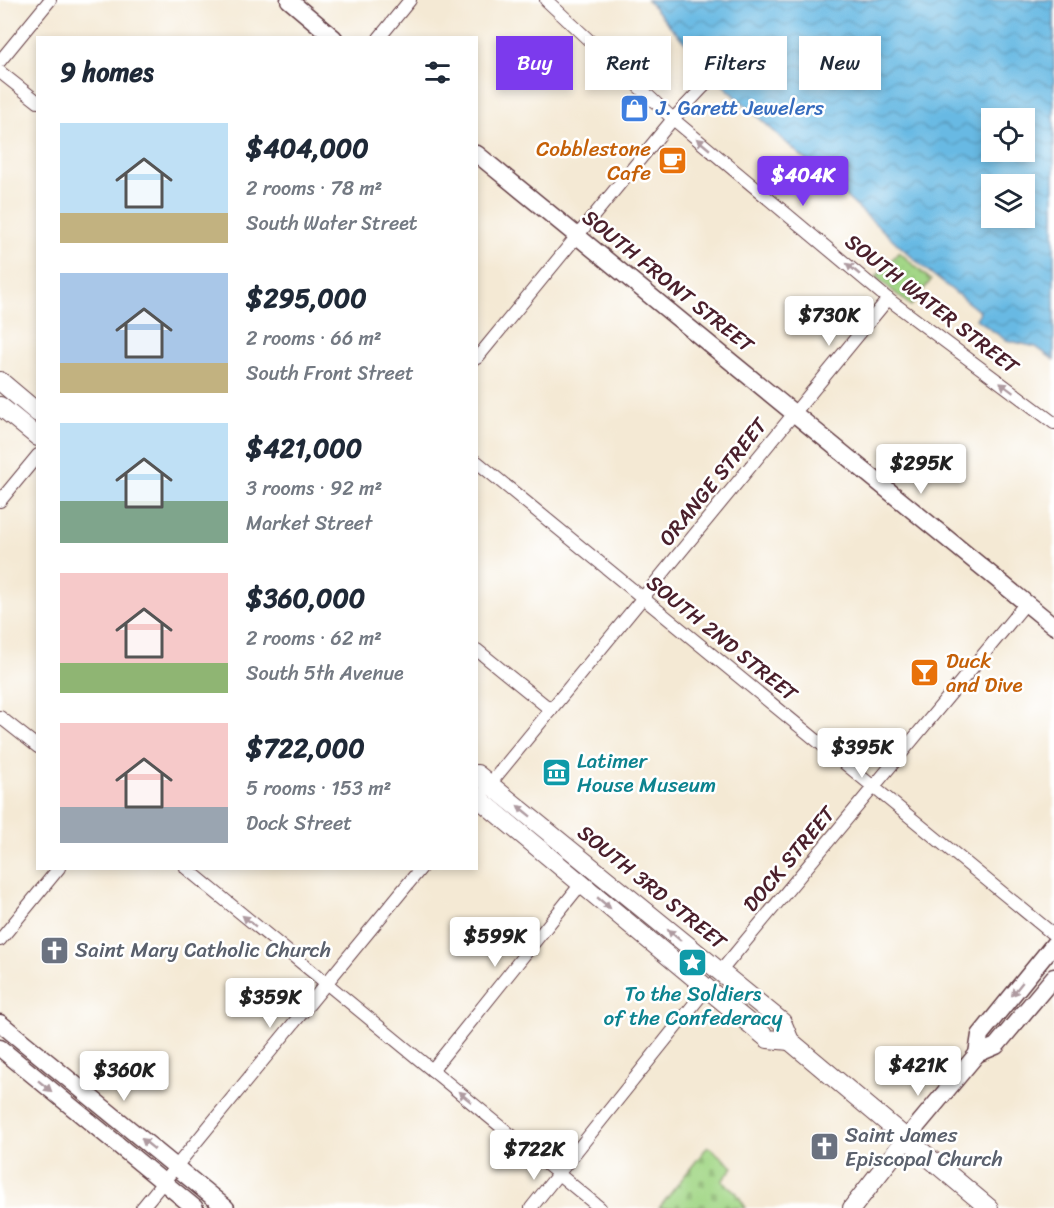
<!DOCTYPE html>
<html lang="en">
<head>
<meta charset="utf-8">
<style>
	body { margin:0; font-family:Sriracha,sans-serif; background:#f6f6f7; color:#1f2937; height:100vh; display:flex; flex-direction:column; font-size:22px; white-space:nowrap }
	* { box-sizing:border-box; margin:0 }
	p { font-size:20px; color:#747a83 }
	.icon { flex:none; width:33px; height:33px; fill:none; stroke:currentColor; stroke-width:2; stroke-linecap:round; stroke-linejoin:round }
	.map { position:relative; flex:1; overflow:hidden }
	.sheet { position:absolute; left:36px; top:36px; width:442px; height:834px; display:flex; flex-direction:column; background:#fff; border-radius:0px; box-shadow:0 3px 9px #0003 }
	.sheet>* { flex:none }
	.banner { position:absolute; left:496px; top:36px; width:466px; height:54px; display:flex; gap:12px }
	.fabs { position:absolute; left:981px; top:108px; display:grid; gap:12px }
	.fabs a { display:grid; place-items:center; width:54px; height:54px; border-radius:0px; background:#fff; box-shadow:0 3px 9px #0003; font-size:30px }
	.price { position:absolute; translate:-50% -51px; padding:0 14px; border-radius:6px; background:#fff; color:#222; font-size:20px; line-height:39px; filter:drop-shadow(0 2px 3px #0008) }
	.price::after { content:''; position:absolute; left:50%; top:36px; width:18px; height:14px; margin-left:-9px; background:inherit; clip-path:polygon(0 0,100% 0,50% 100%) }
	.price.active { background:#7c3aed; color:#fff }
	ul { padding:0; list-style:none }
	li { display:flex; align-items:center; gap:18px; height:150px; padding:0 24px }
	li span { display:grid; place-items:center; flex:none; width:168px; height:120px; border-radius:0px; color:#555 }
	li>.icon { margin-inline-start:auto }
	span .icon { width:72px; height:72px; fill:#fffc; stroke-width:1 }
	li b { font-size:26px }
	h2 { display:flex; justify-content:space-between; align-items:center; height:72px; padding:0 24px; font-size:26px }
	.chip { padding:0 21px; border-radius:0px; background:#fff; box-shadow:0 3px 9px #0003; font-size:21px; line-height:54px }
	.chip.active { background:#7c3aed; color:#fff }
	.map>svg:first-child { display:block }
	.green { fill:url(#green-dots); stroke:#767b59; stroke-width:1.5 }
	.cemetery { fill:url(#cemetery-stones); stroke:#767b59; stroke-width:1.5 }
	.water { fill:url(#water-waves); stroke:#596c87; stroke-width:1.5; fill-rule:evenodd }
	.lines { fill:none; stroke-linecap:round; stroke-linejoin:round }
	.street-casing { stroke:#643d44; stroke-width:14 }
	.secondary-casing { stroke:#643d44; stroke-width:19 }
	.primary-casing { stroke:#643d44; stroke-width:20 }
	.street { stroke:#fff; stroke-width:12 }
	.secondary { stroke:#fff; stroke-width:16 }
	.primary { stroke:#fff; stroke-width:18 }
	.oneway { fill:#ae9aa0 }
	.labels { text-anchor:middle; stroke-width:5; stroke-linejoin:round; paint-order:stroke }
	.shop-label { font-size:21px; fill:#366cbe; stroke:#fff; text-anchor:start }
	.food-label { font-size:21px; fill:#c56008; stroke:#fff; text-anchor:end }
	.street-label { font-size:21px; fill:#4a1f2b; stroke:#fff }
	.culture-label { font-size:21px; fill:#0d838f; stroke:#fff; text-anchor:start }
	.worship-label { font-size:21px; fill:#5b616d; stroke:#fff; text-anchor:start }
</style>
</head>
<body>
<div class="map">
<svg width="1054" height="1208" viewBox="0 0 1054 1208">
	<defs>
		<pattern id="green-dots" width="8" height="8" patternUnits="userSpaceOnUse" patternTransform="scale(1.5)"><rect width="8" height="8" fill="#a3d787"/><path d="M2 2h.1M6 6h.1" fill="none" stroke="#8eb875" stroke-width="1.8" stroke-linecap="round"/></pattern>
		<pattern id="cemetery-stones" width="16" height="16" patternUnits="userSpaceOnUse" patternTransform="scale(1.5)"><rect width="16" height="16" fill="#a3d787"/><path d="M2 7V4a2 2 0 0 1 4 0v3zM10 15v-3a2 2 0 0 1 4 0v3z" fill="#8eb875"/></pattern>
		<pattern id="water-waves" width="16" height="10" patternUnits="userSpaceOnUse" patternTransform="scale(1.5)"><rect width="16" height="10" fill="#68b9e3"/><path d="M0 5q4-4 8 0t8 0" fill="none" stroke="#5896b8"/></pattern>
	</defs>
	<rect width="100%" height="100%" fill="#fff"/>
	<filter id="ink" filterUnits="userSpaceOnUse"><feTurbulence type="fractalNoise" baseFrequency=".0167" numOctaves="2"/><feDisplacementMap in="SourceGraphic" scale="12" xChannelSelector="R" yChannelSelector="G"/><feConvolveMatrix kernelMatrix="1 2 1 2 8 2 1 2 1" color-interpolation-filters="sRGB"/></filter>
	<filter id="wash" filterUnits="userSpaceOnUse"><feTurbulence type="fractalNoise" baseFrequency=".008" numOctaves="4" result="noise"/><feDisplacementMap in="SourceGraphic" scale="24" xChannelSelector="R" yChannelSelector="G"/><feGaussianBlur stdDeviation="1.35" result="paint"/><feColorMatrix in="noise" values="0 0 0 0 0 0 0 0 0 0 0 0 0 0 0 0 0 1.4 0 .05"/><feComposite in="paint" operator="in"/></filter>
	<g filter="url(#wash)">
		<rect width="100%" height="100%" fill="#f4e9d4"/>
		<polygon class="green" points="899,252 931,280 911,306 876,277"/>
		<polygon class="cemetery" points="708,1146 733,1167 722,1181 736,1192 746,1208 659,1208"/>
		<path class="water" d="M647,0H1054V360L1036,347L1006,340L976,319L980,312L923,267L722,84L701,75L693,65L696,55ZM992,118H1024V152H992ZM992,184H1024V218H992Z"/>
	</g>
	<g filter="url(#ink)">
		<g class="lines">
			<defs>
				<g id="street">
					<polyline points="546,0 673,119 888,299 1054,423"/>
					<polyline points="379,38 410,0"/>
					<polyline points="0,61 50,0"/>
					<polyline points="0,72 38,102"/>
					<polyline points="477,358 673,119 707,83"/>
					<polyline points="477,462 1054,935"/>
					<polyline points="0,501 38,455"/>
					<polyline points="477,650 551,710"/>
					<polyline points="0,717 38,747"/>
					<polyline points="485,790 888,299"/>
					<polyline points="186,868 600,1208"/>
					<polyline points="0,940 59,868"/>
					<polyline points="720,972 1026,603"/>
					<polyline points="432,1070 581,884"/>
					<polyline points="142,1208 421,868"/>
					<polyline points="531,1208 707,988"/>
				</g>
				<g id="secondary">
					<polyline points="289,0 334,38"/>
					<polyline points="477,154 1054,626"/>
					<polyline points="0,1023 226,1208"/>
					<polyline points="0,1048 195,1208"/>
					<polyline points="977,1054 980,1035 1054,944"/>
					<polyline points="906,1139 977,1054 996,1046 1054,977"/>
				</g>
				<g id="primary">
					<polyline points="0,381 38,413"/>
					<polyline points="0,406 38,437"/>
					<polyline points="477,774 782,1022 790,1041 989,1208"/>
					<polyline points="477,797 768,1039 790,1041"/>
					<polyline points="852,1208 906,1139"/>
				</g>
			</defs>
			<use href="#street" class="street-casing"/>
			<use href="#secondary" class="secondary-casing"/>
			<use href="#primary" class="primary-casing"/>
			<use href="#street" class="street"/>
			<use href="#secondary" class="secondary"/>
			<use href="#primary" class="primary"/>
		</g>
		<defs><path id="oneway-solid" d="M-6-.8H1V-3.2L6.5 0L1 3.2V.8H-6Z" transform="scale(1.5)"/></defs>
		<g class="oneway">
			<use href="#oneway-solid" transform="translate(703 144) rotate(-140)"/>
			<use href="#oneway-solid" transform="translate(853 269) rotate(-140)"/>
			<use href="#oneway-solid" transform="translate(1007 388) rotate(-143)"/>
			<use href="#oneway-solid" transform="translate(524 811) rotate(-141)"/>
			<use href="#oneway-solid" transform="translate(604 903) rotate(40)"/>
			<use href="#oneway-solid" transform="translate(249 921) rotate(-141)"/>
			<use href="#oneway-solid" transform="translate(674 935) rotate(-140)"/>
			<use href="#oneway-solid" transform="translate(1017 989) rotate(129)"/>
			<use href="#oneway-solid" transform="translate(45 1086) rotate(39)"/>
			<use href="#oneway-solid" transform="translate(465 1097) rotate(-141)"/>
			<use href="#oneway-solid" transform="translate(148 1144) rotate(-141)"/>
		</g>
	</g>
	<defs>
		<symbol id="shop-square" viewBox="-11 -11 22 22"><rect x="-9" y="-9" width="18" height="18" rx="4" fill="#3f7fe0" stroke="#fff"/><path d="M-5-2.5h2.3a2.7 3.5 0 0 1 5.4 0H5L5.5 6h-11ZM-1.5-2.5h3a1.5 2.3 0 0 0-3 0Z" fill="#fff"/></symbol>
		<symbol id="cafe-square" viewBox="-11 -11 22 22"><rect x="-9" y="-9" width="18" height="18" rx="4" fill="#e8710a" stroke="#fff"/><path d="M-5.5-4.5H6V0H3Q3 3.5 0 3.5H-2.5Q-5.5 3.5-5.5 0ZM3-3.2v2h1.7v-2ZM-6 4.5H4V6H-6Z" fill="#fff"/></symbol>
		<symbol id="bar-square" viewBox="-11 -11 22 22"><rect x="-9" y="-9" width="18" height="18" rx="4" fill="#e8710a" stroke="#fff"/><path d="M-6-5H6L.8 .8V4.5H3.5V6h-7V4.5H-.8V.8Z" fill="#fff"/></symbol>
		<symbol id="museum-square" viewBox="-11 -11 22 22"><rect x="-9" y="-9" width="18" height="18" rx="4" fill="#0f9aa8" stroke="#fff"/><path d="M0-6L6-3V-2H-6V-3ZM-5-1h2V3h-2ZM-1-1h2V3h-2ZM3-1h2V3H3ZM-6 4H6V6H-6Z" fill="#fff"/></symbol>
		<symbol id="church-square" viewBox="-11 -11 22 22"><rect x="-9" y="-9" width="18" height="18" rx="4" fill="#6b7280" stroke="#fff"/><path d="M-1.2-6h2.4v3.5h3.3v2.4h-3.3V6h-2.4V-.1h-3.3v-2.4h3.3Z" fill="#fff"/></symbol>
		<symbol id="sight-square" viewBox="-11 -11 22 22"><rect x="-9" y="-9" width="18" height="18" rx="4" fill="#0f9aa8" stroke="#fff"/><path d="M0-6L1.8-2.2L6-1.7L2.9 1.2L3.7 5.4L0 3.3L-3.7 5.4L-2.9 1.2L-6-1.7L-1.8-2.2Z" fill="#fff"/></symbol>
	</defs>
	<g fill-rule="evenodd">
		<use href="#shop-square" x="618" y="92" width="33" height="33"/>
		<use href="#cafe-square" x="656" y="144" width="33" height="33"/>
		<use href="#bar-square" x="908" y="656" width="33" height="33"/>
		<use href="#museum-square" x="540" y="756" width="33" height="33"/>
		<use href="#church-square" x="38" y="934" width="33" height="33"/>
		<use href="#sight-square" x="676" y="946" width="33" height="33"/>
		<use href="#church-square" x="808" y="1130" width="33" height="33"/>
	</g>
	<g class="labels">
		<g class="shop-label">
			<text x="656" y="115">J. Garett Jewelers</text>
		</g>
		<g class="food-label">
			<text x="651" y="156">Cobblestone<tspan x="651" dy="24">Cafe</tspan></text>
			<text x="946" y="668" text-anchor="start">Duck<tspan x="946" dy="24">and Dive</tspan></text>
		</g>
		<g class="street-label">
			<text transform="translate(668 281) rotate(39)" y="7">SOUTH FRONT STREET</text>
			<text transform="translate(932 304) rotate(38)" y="7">SOUTH WATER STREET</text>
			<text transform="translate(713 482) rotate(-51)" y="7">ORANGE STREET</text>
			<text transform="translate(722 638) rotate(39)" y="7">SOUTH 2ND STREET</text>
			<text transform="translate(789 859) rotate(-50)" y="7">DOCK STREET</text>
			<text transform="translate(652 887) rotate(39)" y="7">SOUTH 3RD STREET</text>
		</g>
		<g class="culture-label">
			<text x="577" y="768">Latimer<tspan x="577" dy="24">House Museum</tspan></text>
			<text x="693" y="1001" text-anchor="middle">To the Soldiers<tspan x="693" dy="24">of the Confederacy</tspan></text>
		</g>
		<g class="worship-label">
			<text x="75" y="957">Saint Mary Catholic Church</text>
			<text x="845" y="1142">Saint James<tspan x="845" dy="24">Episcopal Church</tspan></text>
		</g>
	</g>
</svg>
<div class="fabs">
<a><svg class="icon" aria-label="locate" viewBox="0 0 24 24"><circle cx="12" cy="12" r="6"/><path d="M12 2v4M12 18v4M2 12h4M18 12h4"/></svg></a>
<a><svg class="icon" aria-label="layers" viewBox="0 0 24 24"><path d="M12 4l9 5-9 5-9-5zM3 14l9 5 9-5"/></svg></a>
</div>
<b class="price active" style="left:803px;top:207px">$404K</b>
<b class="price" style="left:829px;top:347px">$730K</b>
<b class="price" style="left:921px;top:495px">$295K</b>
<b class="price" style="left:862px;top:779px">$395K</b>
<b class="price" style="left:495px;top:968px">$599K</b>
<b class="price" style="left:270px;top:1029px">$359K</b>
<b class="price" style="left:918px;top:1097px">$421K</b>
<b class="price" style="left:124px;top:1102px">$360K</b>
<b class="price" style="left:534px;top:1181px">$722K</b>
<div class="banner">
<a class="chip active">Buy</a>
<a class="chip">Rent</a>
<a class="chip">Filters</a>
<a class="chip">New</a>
</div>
<section class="sheet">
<h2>9 homes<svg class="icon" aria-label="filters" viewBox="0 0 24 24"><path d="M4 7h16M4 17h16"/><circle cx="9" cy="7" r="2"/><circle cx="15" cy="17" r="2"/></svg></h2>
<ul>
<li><span style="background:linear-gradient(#bfe0f5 75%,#c2b280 0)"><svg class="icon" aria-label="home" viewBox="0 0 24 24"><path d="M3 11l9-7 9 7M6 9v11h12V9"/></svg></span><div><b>$404,000</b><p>2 rooms · 78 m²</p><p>South Water Street</p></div></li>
<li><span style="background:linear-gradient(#a9c7e8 75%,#c2b280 0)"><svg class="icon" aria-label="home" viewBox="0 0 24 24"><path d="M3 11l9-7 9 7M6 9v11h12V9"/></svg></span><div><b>$295,000</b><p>2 rooms · 66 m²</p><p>South Front Street</p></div></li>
<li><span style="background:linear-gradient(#bfe0f5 65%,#7fa58c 0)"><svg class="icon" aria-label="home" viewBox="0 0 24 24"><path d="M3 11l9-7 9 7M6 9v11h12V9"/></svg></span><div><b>$421,000</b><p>3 rooms · 92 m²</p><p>Market Street</p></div></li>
<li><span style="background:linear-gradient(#f6c9c9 75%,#8fb573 0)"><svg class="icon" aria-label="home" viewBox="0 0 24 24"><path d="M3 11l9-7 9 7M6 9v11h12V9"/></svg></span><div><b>$360,000</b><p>2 rooms · 62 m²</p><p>South 5th Avenue</p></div></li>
<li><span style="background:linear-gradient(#f6c9c9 70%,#9aa5b1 0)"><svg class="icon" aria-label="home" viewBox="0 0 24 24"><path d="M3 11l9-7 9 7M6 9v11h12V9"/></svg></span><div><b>$722,000</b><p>5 rooms · 153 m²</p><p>Dock Street</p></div></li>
</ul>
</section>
</div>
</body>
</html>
